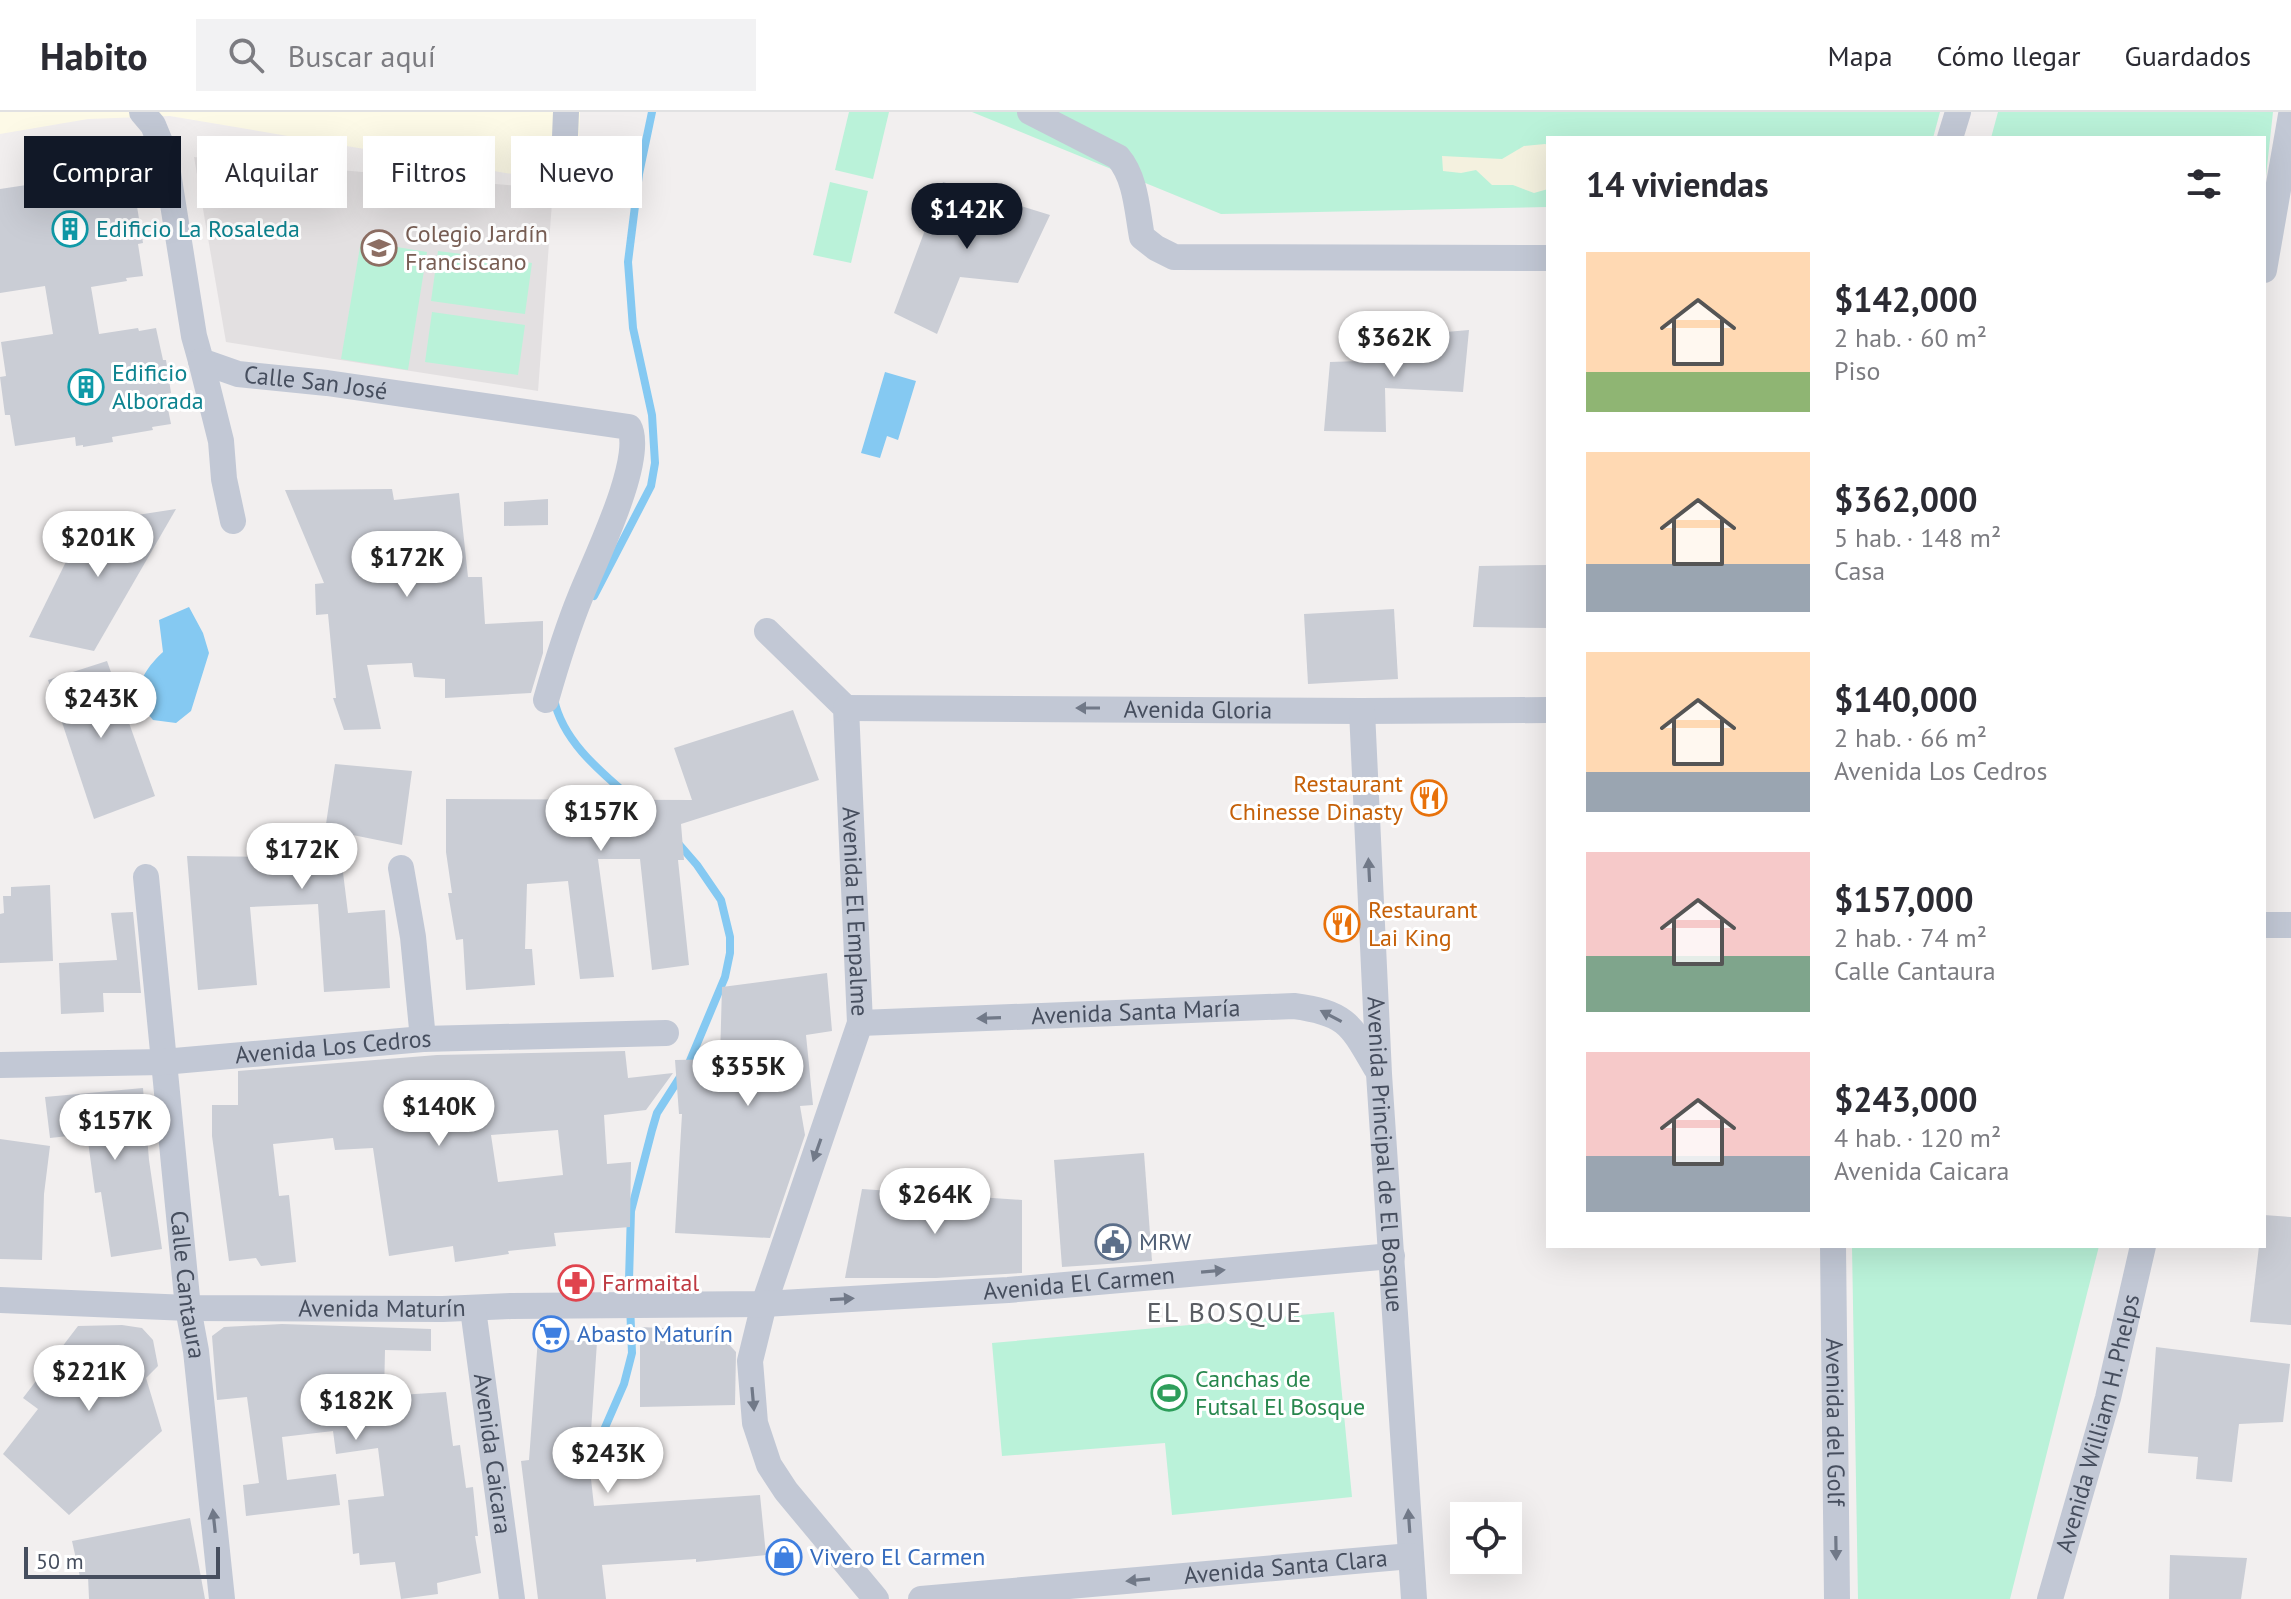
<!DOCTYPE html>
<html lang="es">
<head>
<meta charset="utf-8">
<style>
	body { margin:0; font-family:"PT Sans",sans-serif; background:#f2f2f3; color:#2b2b33; height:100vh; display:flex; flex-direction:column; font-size:30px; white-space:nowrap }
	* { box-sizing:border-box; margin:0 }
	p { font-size:26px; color:#7c7c81 }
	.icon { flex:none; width:44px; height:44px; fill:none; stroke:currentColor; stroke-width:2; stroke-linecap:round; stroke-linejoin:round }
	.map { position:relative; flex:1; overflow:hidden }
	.sheet { position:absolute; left:1546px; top:24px; width:720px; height:1112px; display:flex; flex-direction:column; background:#fff; border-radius:0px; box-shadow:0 8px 32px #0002 }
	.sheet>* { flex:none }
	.top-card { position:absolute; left:24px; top:24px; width:760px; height:72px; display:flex; gap:16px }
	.fabs { position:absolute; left:1450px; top:1390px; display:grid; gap:16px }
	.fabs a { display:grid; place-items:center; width:72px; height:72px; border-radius:0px; background:#fff; box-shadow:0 8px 32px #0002; font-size:40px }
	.scale { position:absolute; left:24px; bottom:20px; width:196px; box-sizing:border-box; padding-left:8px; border:4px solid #464e5e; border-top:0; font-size:22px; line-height:28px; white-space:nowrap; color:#464e5e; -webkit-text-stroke:6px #fff; paint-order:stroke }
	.price { position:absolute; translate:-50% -68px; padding:0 18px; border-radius:28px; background:#fff; color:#222; font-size:26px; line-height:52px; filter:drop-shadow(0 2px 4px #0008) }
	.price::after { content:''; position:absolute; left:50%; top:48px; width:24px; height:18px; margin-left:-12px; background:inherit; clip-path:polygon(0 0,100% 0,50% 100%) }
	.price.on { background:#111827; color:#fff }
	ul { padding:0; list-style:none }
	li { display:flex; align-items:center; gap:24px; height:200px; padding:0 40px }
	li span { display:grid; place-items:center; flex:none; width:224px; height:160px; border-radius:0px; color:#555 }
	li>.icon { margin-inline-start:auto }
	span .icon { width:96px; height:96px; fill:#fffc; stroke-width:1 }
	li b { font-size:34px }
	h2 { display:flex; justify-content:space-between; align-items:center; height:96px; padding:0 40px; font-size:34px }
	.tag { padding:0 28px; border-radius:0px; background:#fff; box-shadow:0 8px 32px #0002; font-size:28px; line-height:72px }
	.tag.on { background:#111827; color:#fff }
	header { display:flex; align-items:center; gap:48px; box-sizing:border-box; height:112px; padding:0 40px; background:#fff; border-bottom:2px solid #e1e1e2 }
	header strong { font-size:38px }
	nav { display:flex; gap:44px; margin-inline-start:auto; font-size:28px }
	.search { width:560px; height:72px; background:#f2f2f3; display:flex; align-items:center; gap:20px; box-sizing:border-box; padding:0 28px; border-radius:0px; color:#7c7c81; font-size:30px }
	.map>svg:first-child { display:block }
	.commercial { fill:#fdfae7 }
	.education { fill:#e3e0e1 }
	.green { fill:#baf2d9 }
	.sand { fill:#f4f1df }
	.water { fill:#85c9f2 }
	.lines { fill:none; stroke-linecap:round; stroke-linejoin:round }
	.stream { stroke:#85c9f2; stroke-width:8 }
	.building { fill:#cacdd5; fill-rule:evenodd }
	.street { stroke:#c2c8d5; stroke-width:26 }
	.oneway { fill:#717988 }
	.labels { text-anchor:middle; stroke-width:6; stroke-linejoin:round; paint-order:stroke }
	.culture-label { font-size:24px; fill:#0d838f; stroke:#fff; text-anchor:start }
	.education-label { font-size:24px; fill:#785e54; stroke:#fff; text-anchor:start }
	.street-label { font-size:24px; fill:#464e5e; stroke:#fff }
	.food-label { font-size:24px; fill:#c56008; stroke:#fff; text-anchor:end }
	.service-label { font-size:24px; fill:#4e5e75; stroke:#fff; text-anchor:start }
	.health-label { font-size:24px; fill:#be3a42; stroke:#fff; text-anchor:start }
	.shop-label { font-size:24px; fill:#366cbe; stroke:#fff; text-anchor:start }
	.leisure-label { font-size:24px; fill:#27864d; stroke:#fff; text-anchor:start }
	.quarter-label { font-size:28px; letter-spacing:2px; fill:#5b5e64; stroke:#fff }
</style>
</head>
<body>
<header>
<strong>Habito</strong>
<div class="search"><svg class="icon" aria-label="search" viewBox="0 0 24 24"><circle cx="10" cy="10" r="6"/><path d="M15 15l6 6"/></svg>Buscar aquí</div>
<nav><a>Mapa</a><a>Cómo llegar</a><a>Guardados</a></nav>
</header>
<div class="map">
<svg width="2291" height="1487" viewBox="0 0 2291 1487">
	<rect width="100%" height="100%" fill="#f2efef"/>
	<polygon class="commercial" points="0,0 580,0 577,73 170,4 88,7 0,22"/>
	<polygon class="education" points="194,45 553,77 538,279 226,230"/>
	<g class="green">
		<polygon points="849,0 889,0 873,67 835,58"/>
		<polygon points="972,0 1940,0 1933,26 1548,26 1548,95 1221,102"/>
		<polygon points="1998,0 2273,0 2264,82 2264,26 1991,26"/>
		<polygon points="830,70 868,79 851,151 813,143"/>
		<polygon points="361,129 427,140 408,258 341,247"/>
		<polygon points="438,139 532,151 525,202 431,189"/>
		<polygon points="432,200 525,213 518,263 425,250"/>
		<polygon points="1852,1134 2099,1134 2010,1487 1858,1487"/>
		<polygon points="1334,1200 1352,1385 1172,1403 1165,1331 1002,1344 992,1231"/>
	</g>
	<polygon class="sand" points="1545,32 1548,33 1548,77 1534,81 1513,73 1492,73 1476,58 1461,61 1443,59 1442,44 1502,47 1524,34"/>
	<g class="water">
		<polygon points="885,260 916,269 898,328 887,324 880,346 861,341"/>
		<path d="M189,495L203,521L209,541L191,599L176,611L153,608C149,603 143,597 141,592C133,572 150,552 163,540L159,508Z"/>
	</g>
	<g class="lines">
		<g class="stream">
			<polyline points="594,484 651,374 655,351 652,303 633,216 628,150 639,62 652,0"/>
			<path d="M554,587C563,632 606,664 639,693"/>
			<polyline points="586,1359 624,1272 632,1241 629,1168 631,1099 652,1018 657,1001 689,951 725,865 730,841 730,825 721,788 697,753 677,730"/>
		</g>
	</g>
	<g class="building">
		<polygon points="68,58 70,68 131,58 143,131 138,132 143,164 126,166 127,169 91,175 99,222 138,216 139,219 156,216 163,248 166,248 171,281 165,282 171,312 152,315 153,318 112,325 113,330 83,335 83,333 76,334 75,325 15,334 10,303 5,303 0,265 6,264 1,230 53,222 45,174 0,181 0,77 33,72 32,62"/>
		<polygon points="943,70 1050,103 1018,171 960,165 937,222 894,201"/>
		<polygon points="1469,218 1463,280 1385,276 1386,320 1324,319 1330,250 1389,248 1388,225"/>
		<polygon points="392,377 394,388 459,381 468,465 482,465 485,512 543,509 543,541 531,581 445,586 445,567 414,565 412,551 367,553 381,617 344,618 333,586 336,586 328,502 316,503 315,472 324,471 285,378"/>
		<polygon points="548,387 548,413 504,414 504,390"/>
		<polygon points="176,397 94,539 29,525 85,411"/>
		<polygon points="1548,453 1548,516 1473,515 1479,454"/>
		<polygon points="1394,497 1398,567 1308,572 1304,502"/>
		<polygon points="107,549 155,684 94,707 48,568"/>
		<polygon points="793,598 819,668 681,712 684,748 678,748 689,853 652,858 640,747 598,747 614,865 580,867 568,769 527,772 525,837 532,837 535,873 466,878 463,827 456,828 448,781 452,781 446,740 446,687 692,688 674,636"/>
		<polygon points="335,652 412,659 402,733 338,720 348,801 385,798 390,876 324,880 318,792 250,795 257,873 198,878 187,744 268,745 320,752"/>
		<polygon points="50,773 53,849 0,851 0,802 4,801 3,784 11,784 11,775"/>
		<polygon points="133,800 141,881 103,881 104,900 61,902 59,851 117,848 111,801"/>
		<polygon points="827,861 832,919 806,923 813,993 800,994 805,1023 770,1126 675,1121 682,1002 679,1002 675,948 720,947 722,875"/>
		<path d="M625,939L628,966L673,961L646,998L604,1003L607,1052L631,1050L630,1115L554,1121L556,1134L508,1139L509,1142L455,1150L453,1134L389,1144L373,1036L335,1038L333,1026L273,1032L279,1084L289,1083L296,1150L261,1154L256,1146L229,1149L212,1024V993H238V959L437,943ZM558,1018L563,1063L498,1070L491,1023Z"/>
		<polygon points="143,976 149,1048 162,1137 111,1145 101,1080 95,1081 87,1022 50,1026 45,985"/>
		<polygon points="0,1027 50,1034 44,1082 42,1148 0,1147"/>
		<polygon points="1144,1041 1152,1149 1062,1155 1054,1048"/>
		<polygon points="862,1077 1022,1088 1022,1161 936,1166 845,1166"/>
		<polygon points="2264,1103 2291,1105 2291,1213 2250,1210 2259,1134 2264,1134"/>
		<polygon points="282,1212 431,1217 431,1239 385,1238 384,1284 446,1280 453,1334 460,1333 466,1376 473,1375 478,1424 475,1424 481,1461 437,1471 438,1482 401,1487 395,1450 360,1453 359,1441 353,1442 348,1388 384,1384 378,1336 336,1342 333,1319 282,1325 287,1368 336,1362 340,1393 246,1404 243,1373 259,1371 247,1285 217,1288 212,1224 224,1215"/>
		<polygon points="122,1213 142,1216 153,1228 158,1254 146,1266 162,1319 69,1403 3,1342 38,1297 23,1286 78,1214"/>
		<polygon points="640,1215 704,1218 724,1227 736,1240 735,1293 640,1295"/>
		<polygon points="538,1226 597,1230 589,1349 594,1394 760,1383 766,1443 696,1450 696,1447 602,1453 606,1487 538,1487 521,1349 529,1348"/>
		<polygon points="2156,1235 2290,1252 2283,1310 2239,1312 2232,1370 2196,1367 2198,1345 2148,1341"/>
		<polygon points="190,1406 205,1487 89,1487 88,1464 80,1465 72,1429"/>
		<polygon points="2170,1443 2247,1446 2241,1487 2169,1487"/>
	</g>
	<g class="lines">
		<g class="street">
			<path id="s1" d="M142,0L153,13L165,42L194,224L201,249L238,262L327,271L629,315C646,345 594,450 581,483C567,517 556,553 546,588"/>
			<path d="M1030,0L1118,45C1136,66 1137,98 1142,125L1156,136L1174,145L1548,146"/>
			<polyline points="565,25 566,0"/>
			<polyline points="1950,26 1958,0"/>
			<polyline points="2264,158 2291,3"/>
			<polyline points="201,249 221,329 224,367 233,409"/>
			<path id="s2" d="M767,519L846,596L860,911L764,1192L750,1249L755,1311L769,1353L786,1379L876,1487"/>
			<path id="s3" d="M846,596L1362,599L1548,598"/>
			<path id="s4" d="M1362,599L1379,962L1414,1487"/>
			<polyline points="401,756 413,825 423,927"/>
			<path id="s5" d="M146,765L188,1196L196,1239L222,1487"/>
			<polyline points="2264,813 2291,813"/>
			<path id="s6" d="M860,911L1294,894C1347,901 1351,913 1376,956"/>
			<path id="s7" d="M0,953L163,950L423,927L666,921"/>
			<path id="s8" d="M1833,1134L1837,1487"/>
			<path id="s9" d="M0,1188L188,1196L443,1197L511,1194L764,1192L1008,1178L1392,1144"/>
			<path id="s10" d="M473,1197L512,1487"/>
			<path id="s11" d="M921,1487L1411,1444"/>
			<path id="s12" d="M2050,1487L2108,1286L2143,1134"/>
		</g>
	</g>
	<defs><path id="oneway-solid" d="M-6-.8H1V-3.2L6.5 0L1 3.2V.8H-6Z" transform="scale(2)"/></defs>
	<g class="oneway">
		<use href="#oneway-solid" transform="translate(1088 596) rotate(-180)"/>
		<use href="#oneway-solid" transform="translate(1369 758) rotate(-93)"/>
		<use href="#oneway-solid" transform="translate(1331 904) rotate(-152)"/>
		<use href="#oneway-solid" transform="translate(989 906) rotate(178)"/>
		<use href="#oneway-solid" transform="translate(817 1038) rotate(109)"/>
		<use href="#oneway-solid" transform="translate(1213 1159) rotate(-5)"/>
		<use href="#oneway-solid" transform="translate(842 1187) rotate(-3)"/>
		<use href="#oneway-solid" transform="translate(753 1287) rotate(85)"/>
		<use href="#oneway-solid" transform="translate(214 1409) rotate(-96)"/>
		<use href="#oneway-solid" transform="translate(1409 1409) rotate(-94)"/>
		<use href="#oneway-solid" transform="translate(1836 1436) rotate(89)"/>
		<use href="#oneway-solid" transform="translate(1138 1468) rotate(175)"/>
	</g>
	<defs>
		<symbol id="building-ring" viewBox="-11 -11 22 22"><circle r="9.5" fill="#fff" stroke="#0f9aa8" stroke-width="1.5"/><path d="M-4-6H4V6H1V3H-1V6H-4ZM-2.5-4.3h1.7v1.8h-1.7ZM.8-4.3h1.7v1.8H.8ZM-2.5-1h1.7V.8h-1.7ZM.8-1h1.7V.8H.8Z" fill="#0f9aa8"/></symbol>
		<symbol id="school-ring" viewBox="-11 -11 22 22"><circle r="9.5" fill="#fff" stroke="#8d6e63" stroke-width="1.5"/><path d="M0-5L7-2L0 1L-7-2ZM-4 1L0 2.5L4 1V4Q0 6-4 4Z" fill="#8d6e63"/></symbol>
		<symbol id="restaurant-ring" viewBox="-11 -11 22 22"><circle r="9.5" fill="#fff" stroke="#e8710a" stroke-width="1.5"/><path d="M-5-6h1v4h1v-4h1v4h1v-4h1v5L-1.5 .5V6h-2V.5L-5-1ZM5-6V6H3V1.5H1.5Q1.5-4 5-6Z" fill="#e8710a"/></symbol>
		<symbol id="civic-ring" viewBox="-11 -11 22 22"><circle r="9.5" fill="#fff" stroke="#5c6f8a" stroke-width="1.5"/><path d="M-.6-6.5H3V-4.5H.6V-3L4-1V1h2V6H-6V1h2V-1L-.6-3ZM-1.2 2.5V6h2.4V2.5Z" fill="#5c6f8a"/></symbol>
		<symbol id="pharmacy-ring" viewBox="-11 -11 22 22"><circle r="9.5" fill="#fff" stroke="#e0444e" stroke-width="1.5"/><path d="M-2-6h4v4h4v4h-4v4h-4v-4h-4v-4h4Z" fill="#e0444e"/></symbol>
		<symbol id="supermarket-ring" viewBox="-11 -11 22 22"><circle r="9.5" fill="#fff" stroke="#3f7fe0" stroke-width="1.5"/><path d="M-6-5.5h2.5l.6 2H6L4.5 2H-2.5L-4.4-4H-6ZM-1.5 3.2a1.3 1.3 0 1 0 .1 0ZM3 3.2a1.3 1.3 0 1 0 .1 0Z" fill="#3f7fe0"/></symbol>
		<symbol id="stadium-ring" viewBox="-11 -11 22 22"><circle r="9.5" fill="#fff" stroke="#2e9e5b" stroke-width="1.5"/><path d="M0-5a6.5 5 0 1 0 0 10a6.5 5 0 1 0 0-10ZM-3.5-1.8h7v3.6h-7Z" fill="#2e9e5b"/></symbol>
		<symbol id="shop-ring" viewBox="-11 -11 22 22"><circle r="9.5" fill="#fff" stroke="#3f7fe0" stroke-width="1.5"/><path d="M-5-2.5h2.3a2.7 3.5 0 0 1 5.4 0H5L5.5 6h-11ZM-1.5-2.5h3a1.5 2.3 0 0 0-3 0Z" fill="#3f7fe0"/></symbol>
	</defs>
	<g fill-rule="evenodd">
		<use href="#building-ring" x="50" y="97" width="40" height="40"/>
		<use href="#school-ring" x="359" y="116" width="40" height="40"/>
		<use href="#building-ring" x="66" y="255" width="40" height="40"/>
		<use href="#restaurant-ring" x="1409" y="666" width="40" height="40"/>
		<use href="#restaurant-ring" x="1322" y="792" width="40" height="40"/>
		<use href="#civic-ring" x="1093" y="1110" width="40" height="40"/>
		<use href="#pharmacy-ring" x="556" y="1151" width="40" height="40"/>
		<use href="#supermarket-ring" x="531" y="1202" width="40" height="40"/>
		<use href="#stadium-ring" x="1149" y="1261" width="40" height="40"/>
		<use href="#shop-ring" x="764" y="1425" width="40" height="40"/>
	</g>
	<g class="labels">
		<g class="culture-label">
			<text x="96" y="125">Edificio La Rosaleda</text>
			<text x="112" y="269">Edificio<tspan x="112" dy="28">Alborada</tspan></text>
		</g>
		<g class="education-label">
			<text x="405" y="130">Colegio Jardín<tspan x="405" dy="28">Franciscano</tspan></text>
		</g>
		<g class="street-label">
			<text dy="8" stroke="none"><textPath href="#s1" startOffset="376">Calle San José</textPath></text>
			<text dy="8" stroke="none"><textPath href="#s3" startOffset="352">Avenida Gloria</textPath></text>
			<text dy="8" stroke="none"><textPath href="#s2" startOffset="314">Avenida El Empalme</textPath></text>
			<text dy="8" stroke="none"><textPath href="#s6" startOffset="276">Avenida Santa María</textPath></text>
			<text dy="8" stroke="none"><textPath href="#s7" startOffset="334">Avenida Los Cedros</textPath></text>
			<text dy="8" stroke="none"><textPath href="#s4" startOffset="444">Avenida Principal de El Bosque</textPath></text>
			<text dy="8" stroke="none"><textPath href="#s9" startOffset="1080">Avenida El Carmen</textPath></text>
			<text dy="8" stroke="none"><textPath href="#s5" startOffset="410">Calle Cantaura</textPath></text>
			<text dy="8" stroke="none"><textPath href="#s9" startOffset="382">Avenida Maturín</textPath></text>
			<text dy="8" stroke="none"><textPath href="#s8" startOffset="176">Avenida del Golf</textPath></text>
			<text dy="8" stroke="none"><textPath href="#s12" startOffset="182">Avenida William H. Phelps</textPath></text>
			<text dy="8" stroke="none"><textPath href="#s10" startOffset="146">Avenida Caicara</textPath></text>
			<text dy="8" stroke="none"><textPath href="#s11" startOffset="366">Avenida Santa Clara</textPath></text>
		</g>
		<g class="food-label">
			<text x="1403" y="680">Restaurant<tspan x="1403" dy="28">Chinesse Dinasty</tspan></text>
			<text x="1368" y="806" text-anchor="start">Restaurant<tspan x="1368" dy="28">Lai King</tspan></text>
		</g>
		<g class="service-label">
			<text x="1139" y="1138">MRW</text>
		</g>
		<g class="health-label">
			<text x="602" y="1179">Farmaital</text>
		</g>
		<g class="shop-label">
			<text x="577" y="1230">Abasto Maturín</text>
			<text x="810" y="1453">Vivero El Carmen</text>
		</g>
		<g class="leisure-label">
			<text x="1195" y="1275">Canchas de<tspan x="1195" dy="28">Futsal El Bosque</tspan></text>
		</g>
		<g class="quarter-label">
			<text x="1225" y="1210">EL BOSQUE</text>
		</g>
	</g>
</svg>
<div class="fabs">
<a><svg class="icon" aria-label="locate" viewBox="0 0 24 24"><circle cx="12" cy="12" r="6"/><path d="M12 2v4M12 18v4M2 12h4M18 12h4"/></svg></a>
</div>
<div class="scale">50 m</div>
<b class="price on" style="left:967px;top:139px">$142K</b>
<b class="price" style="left:1394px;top:267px">$362K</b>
<b class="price" style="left:98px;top:467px">$201K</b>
<b class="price" style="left:407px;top:487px">$172K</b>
<b class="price" style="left:101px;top:628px">$243K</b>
<b class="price" style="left:601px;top:741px">$157K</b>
<b class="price" style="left:302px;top:779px">$172K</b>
<b class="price" style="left:748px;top:996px">$355K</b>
<b class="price" style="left:439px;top:1036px">$140K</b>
<b class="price" style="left:115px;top:1050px">$157K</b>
<b class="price" style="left:935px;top:1124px">$264K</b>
<b class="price" style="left:89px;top:1301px">$221K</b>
<b class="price" style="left:356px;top:1330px">$182K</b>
<b class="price" style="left:608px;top:1383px">$243K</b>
<div class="top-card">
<a class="tag on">Comprar</a>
<a class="tag">Alquilar</a>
<a class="tag">Filtros</a>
<a class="tag">Nuevo</a>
</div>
<section class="sheet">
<h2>14 viviendas<svg class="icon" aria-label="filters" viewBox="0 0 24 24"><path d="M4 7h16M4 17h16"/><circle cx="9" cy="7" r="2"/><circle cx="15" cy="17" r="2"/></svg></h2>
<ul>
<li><span style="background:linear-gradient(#ffd9b3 75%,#8fb573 0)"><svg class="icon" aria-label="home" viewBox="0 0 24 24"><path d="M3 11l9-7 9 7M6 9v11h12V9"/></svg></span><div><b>$142,000</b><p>2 hab. · 60 m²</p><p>Piso</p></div></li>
<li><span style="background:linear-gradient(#ffd9b3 70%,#9aa5b1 0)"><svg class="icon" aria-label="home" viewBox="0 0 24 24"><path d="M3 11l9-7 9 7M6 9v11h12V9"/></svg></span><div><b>$362,000</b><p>5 hab. · 148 m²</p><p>Casa</p></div></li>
<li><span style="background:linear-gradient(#ffd9b3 75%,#9aa5b1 0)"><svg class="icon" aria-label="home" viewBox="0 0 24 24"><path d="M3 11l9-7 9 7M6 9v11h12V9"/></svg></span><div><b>$140,000</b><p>2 hab. · 66 m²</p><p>Avenida Los Cedros</p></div></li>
<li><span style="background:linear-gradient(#f6c9c9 65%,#7fa58c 0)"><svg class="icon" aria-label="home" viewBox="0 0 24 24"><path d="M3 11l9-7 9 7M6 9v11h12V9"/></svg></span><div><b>$157,000</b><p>2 hab. · 74 m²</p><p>Calle Cantaura</p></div></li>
<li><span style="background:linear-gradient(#f6c9c9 65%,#9aa5b1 0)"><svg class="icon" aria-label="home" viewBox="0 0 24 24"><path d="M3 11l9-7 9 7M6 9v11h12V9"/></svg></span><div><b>$243,000</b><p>4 hab. · 120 m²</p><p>Avenida Caicara</p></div></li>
</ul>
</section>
</div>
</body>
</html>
